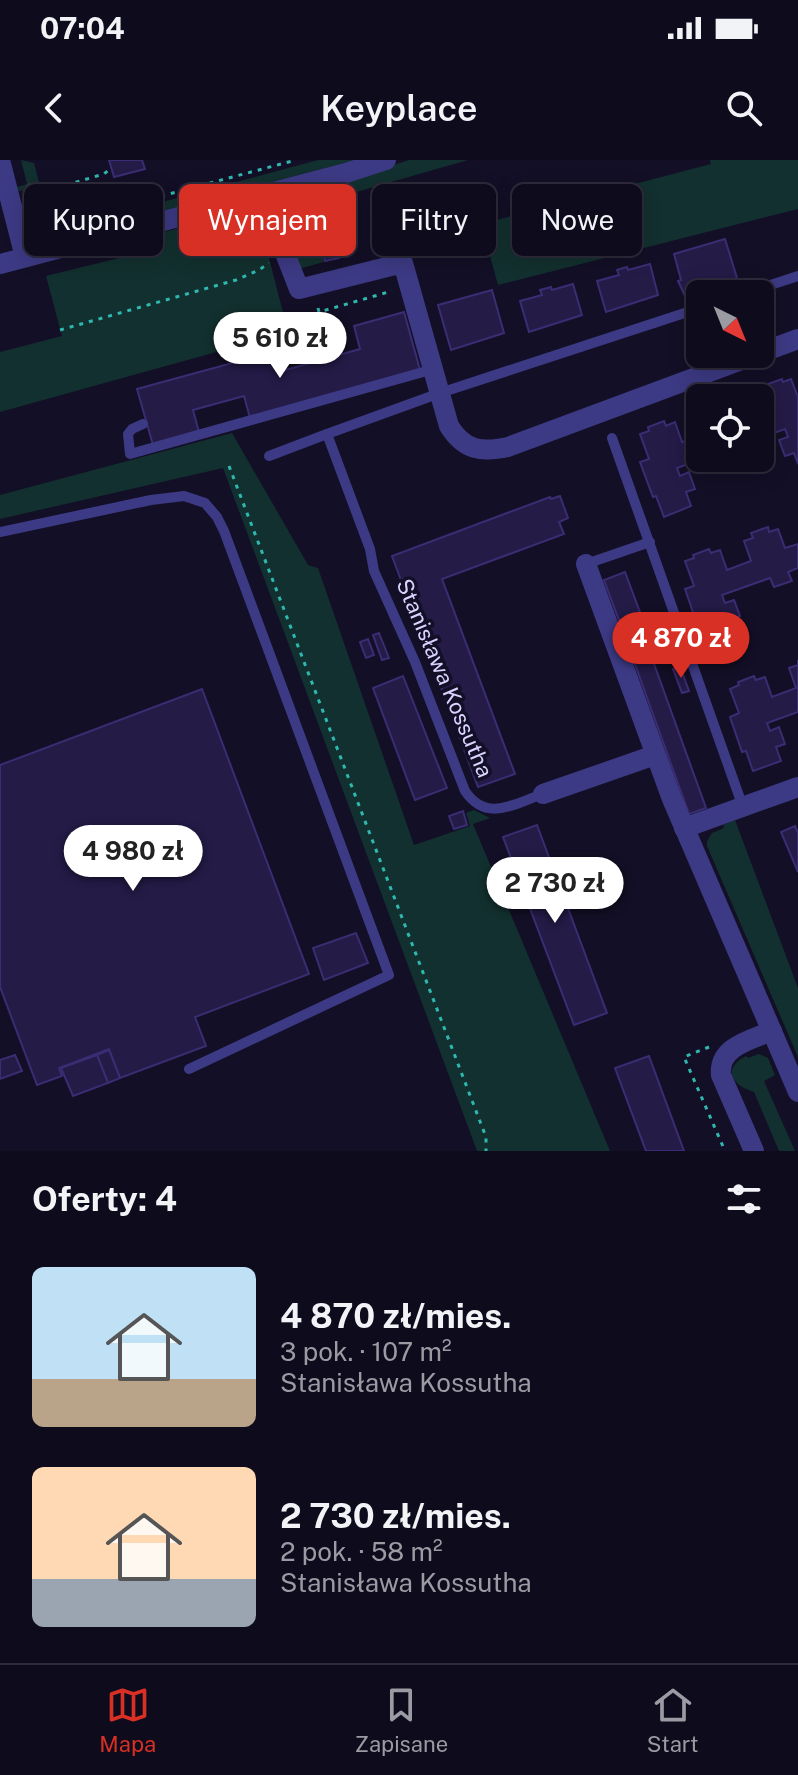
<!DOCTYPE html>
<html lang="pl">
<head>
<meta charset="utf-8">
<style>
	body { margin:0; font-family:"Public Sans",sans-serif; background:#171425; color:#f1f3f6; height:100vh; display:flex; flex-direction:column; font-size:30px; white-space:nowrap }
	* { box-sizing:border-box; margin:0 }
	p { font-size:26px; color:#9b9ba3 }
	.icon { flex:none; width:44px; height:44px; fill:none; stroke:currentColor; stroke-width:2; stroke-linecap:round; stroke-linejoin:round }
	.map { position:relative; height:991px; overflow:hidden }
	.sheet { display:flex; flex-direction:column; background:#0e0b1c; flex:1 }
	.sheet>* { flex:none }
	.top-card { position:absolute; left:24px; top:24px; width:750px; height:72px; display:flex; gap:16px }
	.needle { width:52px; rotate:137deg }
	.tools { position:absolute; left:686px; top:120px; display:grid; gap:16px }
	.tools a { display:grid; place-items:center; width:88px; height:88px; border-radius:12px; background:#0e0b1c; box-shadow:0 4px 20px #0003,0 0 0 2px #2e2b3b; font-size:40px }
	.price { position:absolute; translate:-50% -68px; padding:0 18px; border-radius:28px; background:#fff; color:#222; font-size:26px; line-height:52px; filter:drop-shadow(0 2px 4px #0008) }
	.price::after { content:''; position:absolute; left:50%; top:48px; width:24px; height:18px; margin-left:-12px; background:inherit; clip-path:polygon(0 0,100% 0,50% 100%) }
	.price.current { background:#d93025; color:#fff }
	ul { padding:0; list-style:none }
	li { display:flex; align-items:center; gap:24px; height:200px; padding:0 32px }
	li span { display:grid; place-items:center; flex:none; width:224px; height:160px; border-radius:12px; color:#555 }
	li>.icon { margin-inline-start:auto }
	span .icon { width:96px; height:96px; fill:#fffc; stroke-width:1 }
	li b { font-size:34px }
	h2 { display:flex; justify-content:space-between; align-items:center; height:96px; padding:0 32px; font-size:34px }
	.chip { padding:0 28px; border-radius:12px; background:#0e0b1c; box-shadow:0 4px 20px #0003,0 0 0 2px #2e2b3b; font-size:28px; line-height:72px }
	.chip.current { background:#d93025; color:#fff }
	.status { display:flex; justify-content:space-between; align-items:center; height:56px; padding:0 40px; background:#0e0b1c; direction:ltr }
	.status svg { height:22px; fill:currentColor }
	header { display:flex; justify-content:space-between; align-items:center; height:104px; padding:0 32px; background:#0e0b1c; font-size:36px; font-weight:600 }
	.menu { display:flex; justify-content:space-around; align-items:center; height:112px; border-top:2px solid #2e2b3b; background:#0e0b1c; font-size:22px; color:#9b9ba3 }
	.menu a { display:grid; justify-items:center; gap:4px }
	.menu .current { color:#d93025 }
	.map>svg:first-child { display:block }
	.green { fill:#12302f }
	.building { fill:#241b47; stroke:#3b2d73; stroke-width:2 }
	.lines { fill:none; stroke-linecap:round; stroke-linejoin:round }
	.path { stroke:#2fb8b0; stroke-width:3; stroke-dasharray:4 6; stroke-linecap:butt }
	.service { stroke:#3d3a85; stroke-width:10 }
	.minor { stroke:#3d3a85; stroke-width:20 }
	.tree { fill:#3d827b }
	.labels { text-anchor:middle; stroke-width:7; stroke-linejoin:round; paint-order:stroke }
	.street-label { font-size:22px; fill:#d9d4ff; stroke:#130f26 }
</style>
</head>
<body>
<div class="status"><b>07:04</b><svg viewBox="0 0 49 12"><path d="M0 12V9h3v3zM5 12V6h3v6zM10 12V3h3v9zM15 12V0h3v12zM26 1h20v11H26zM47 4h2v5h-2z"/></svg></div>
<header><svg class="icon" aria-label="back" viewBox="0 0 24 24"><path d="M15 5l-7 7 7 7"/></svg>Keyplace<svg class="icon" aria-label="search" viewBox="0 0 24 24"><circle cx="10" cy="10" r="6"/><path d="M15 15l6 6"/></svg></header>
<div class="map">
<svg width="798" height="991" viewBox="0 0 798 991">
	<rect width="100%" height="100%" fill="#130f26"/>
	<g class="green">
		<polygon points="21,0 34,3 40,26 34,28 35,31 30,33 28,30 20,31 14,28 27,24"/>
		<polygon points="318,0 356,0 199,41 192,36 192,34"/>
		<polygon points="409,0 468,0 308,46 324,102 298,109 290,96 285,46 292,39"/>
		<polygon points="710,0 798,0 798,49 498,125 481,64 711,4"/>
		<polygon points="181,37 178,47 42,82 28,73 66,68"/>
		<polygon points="265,46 273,75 268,94 288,172 0,252 0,192 62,176 46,116 119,98 164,72"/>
		<polygon points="232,273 308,405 318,408 414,685 470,666 466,653 474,650 490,658 473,664 610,991 477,991 223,308 0,359 0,335"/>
		<polygon points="735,660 798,828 798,897 707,686 707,681 712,673 724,668 723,665"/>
		<path d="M759,894L768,898L775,915L764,921L795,991H779L754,932C732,925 721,909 746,896L748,898Z"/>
	</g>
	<g class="building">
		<polygon points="109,0 142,0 145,9 114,17"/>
		<polygon points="725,79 737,118 715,125 708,129 709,131 686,138 678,121 681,120 674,94"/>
		<polygon points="337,90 339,98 325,101 323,93"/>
		<polygon points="650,104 658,135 606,152 597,121 619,115 617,110 627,107 628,110"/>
		<polygon points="573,124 582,155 529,172 520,141 542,135 540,130 551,127 552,130"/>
		<polygon points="492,130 504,173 451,190 438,145"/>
		<polygon points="404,152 420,210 250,258 244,236 193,250 199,272 153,285 137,229 276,191 282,211 360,189 354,166"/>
		<polygon points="782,219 783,222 791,219 798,237 798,304 794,293 785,296 779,280 788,277 785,269 760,278 760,254 765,252 758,232 767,229 765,225"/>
		<polygon points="664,261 666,266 675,262 682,282 700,276 700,298 705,298 677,308 680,316 689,312 695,329 686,332 691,346 664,357 656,336 653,337 640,302 649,299 640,274 649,271 648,267"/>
		<polygon points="560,336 568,358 559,362 564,374 442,419 515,614 478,627 392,396 550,337 551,339"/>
		<polygon points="768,367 769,372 778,369 785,388 798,384 798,408 788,412 792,421 774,427 770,418 722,435 725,443 734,440 740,456 731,460 736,474 708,484 701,463 697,464 685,429 694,426 685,401 694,398 693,395 709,389 711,393 720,390 727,410 751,401 744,381 753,378 751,373"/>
		<polygon points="625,412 644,463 623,471 604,420"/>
		<polygon points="640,465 706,648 689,654 623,471"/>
		<polygon points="379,473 389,498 382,500 373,475"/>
		<polygon points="368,479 374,495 366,498 360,482"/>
		<polygon points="798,500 798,552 767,563 770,571 779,567 785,584 776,587 781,601 753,611 746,591 742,592 730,557 739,553 730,529 739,525 738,522 754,516 756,520 765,517 772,537 796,528 789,508 798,505"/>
		<polygon points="680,506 689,531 682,533 673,509"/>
		<polygon points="403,516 447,628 415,640 373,528"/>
		<polygon points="202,529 309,814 195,857 206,886 120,918 109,889 59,908 62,916 37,925 0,827 0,605"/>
		<polygon points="463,651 467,665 454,669 449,656"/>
		<polygon points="537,665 607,853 574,865 503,677"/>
		<polygon points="795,666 798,673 798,712 781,672"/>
		<polygon points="356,773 368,803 324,820 313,788"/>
		<polygon points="109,890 120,918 108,923 97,895"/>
		<polygon points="15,895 22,911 0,919 0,900"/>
		<polygon points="97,895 108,923 73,936 61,908"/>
		<polygon points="649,896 684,991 646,991 615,908"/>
	</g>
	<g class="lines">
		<g class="path">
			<polyline points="66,25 104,14 111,8"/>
			<polyline points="35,67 57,64 296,0"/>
			<polyline points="318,148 319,152 392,131"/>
			<polyline points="60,170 236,120 259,110 269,103"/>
			<polyline points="229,306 486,977 486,991"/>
			<polyline points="709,887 684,897 725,991"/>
		</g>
		<g class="service">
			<polyline points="743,134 798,116"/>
			<polyline points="143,264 132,269 128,274 130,294 434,209"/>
			<polyline points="612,278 743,647"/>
			<polyline points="269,296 327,274"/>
			<polyline points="0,372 151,340 184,336 205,343 217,357 224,371 389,815 189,909"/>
			<polyline points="586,404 650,382"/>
			<path d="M543,634C513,644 487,663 465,631L415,502L374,411L370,389L327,274L440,233L700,148"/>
		</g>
		<g class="minor">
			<polyline points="0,0 25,97"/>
			<path d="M274,32L283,88L299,129L403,103L449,266C464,290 481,293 508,287L758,194"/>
			<polyline points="0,104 346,13 386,0"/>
			<polyline points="760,193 798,179"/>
			<polyline points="586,404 672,639 798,932"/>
			<polyline points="543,634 655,595"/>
			<polyline points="684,668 798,627"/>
			<path d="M754,991L721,915C718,887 750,880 772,871"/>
		</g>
	</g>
	<circle class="tree" cx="32" cy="30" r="7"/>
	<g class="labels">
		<g class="street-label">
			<text transform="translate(445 518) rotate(67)" y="8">Stanisława Kossutha</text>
		</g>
	</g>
</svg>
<div class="tools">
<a><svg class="needle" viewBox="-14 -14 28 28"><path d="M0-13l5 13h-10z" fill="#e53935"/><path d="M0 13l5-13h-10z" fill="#9b9ba3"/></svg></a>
<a><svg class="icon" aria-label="locate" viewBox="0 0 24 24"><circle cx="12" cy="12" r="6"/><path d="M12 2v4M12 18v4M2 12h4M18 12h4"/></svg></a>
</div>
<b class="price" style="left:280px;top:220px">5 610 zł</b>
<b class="price current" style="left:681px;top:520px">4 870 zł</b>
<b class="price" style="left:133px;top:733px">4 980 zł</b>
<b class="price" style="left:555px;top:765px">2 730 zł</b>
<div class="top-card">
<a class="chip">Kupno</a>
<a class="chip current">Wynajem</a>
<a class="chip">Filtry</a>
<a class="chip">Nowe</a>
</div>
</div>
<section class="sheet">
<h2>Oferty: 4<svg class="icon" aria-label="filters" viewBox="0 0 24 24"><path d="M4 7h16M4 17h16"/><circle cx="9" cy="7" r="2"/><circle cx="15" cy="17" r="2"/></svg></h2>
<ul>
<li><span style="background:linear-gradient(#bfe0f5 70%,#b9a48a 0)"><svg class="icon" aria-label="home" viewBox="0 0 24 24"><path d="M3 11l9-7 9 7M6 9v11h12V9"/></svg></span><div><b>4 870 zł/mies.</b><p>3 pok. · 107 m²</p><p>Stanisława Kossutha</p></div></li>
<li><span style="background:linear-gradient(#ffd9b3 70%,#9aa5b1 0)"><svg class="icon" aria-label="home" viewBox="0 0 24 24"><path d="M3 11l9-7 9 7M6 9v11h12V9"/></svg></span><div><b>2 730 zł/mies.</b><p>2 pok. · 58 m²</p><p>Stanisława Kossutha</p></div></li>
</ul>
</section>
<nav class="menu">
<a class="current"><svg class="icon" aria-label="map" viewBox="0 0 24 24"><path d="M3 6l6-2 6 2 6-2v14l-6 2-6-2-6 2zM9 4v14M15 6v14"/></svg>Mapa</a>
<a><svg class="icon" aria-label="saved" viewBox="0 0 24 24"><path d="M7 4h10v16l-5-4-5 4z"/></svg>Zapisane</a>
<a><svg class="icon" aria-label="home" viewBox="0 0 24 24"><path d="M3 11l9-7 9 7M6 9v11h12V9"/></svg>Start</a>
</nav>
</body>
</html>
